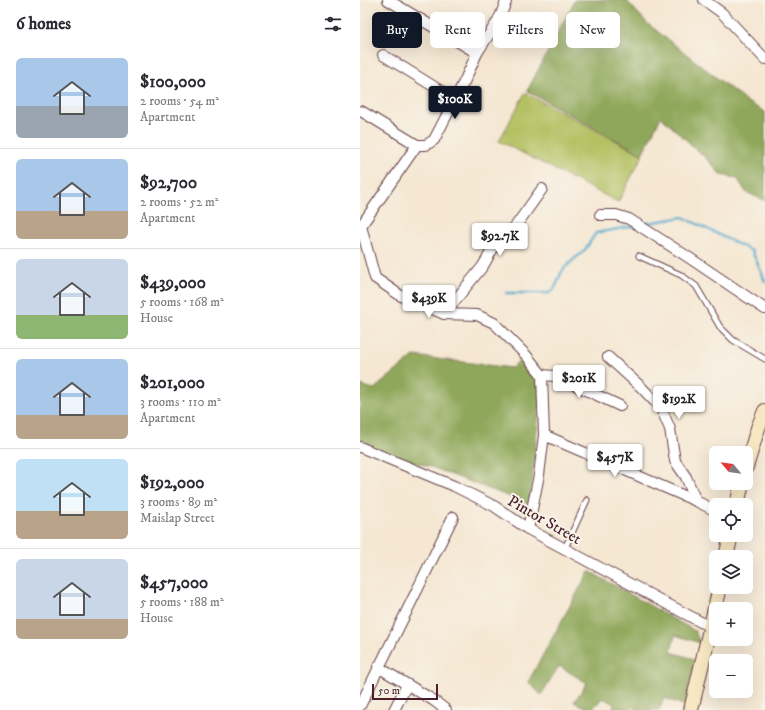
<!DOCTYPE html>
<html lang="en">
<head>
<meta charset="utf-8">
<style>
	body { margin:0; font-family:"IM FELL DW Pica",serif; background:#f2f2f3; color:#2b2b33; height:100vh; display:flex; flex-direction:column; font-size:15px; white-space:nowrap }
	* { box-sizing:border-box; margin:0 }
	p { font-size:13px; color:#7c7c81 }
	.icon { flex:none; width:22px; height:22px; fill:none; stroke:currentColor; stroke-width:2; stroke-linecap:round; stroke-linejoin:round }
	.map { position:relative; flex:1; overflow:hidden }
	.details { display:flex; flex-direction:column; background:#fff; width:360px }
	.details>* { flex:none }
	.banner { position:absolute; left:12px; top:12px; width:333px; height:36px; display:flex; gap:8px }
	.needle { width:26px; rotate:299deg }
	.controls { position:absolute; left:349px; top:446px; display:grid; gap:8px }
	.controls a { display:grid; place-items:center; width:44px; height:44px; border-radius:6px; background:#fff; box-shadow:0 4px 16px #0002; font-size:20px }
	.scale { position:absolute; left:12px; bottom:10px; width:66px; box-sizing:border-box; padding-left:4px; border:2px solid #4a1f2b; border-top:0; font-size:11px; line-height:14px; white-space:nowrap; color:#4a1f2b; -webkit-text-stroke:3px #f7f3e8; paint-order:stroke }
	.price { position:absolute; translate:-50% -34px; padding:0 9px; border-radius:4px; background:#fff; color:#222; font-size:13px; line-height:26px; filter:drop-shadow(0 1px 2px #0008) }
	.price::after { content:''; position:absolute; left:50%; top:24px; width:12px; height:9px; margin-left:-6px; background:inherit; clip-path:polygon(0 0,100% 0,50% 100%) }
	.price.current { background:#111827; color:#fff }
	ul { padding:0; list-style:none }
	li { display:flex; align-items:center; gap:12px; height:100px; padding:0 16px }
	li+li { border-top:1px solid #e1e1e2 }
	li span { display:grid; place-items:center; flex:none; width:112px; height:80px; border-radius:6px; color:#555 }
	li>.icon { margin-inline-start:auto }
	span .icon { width:48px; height:48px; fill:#fffc; stroke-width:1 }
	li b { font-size:17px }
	h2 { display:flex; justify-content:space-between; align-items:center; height:48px; padding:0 16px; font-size:17px }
	.tag { padding:0 14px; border-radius:6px; background:#fff; box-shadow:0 4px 16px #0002; font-size:14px; line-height:36px }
	.tag.current { background:#111827; color:#fff }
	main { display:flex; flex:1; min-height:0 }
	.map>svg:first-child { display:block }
	.green { fill:#b4c164; stroke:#7f7048 }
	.forest { fill:#8fa75a; stroke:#6c6342 }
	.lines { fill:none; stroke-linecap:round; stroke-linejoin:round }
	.stream { stroke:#50a8cd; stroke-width:2.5 }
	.service-casing { stroke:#643d44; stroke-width:7 }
	.minor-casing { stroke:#643d44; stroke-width:12 }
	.secondary-casing { stroke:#643d44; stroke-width:16 }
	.service { stroke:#fff; stroke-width:5 }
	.minor { stroke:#fff; stroke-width:10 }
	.secondary { stroke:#f7e8c3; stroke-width:14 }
	.labels { text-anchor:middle; stroke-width:4; stroke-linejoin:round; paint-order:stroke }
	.street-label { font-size:16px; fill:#4a1f2b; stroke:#f7f3e8 }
</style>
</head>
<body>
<main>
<section class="details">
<h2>6 homes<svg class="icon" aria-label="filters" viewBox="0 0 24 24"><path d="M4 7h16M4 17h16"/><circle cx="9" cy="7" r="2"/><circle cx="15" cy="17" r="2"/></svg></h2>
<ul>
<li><span style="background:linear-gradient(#a9c7e8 60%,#9aa5b1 0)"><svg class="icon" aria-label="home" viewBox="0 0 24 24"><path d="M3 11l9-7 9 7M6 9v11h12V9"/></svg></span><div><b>$100,000</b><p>2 rooms · 54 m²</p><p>Apartment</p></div></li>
<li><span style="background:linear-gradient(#a9c7e8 65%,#b9a48a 0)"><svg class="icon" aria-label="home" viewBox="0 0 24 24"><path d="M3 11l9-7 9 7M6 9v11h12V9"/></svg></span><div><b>$92,700</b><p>2 rooms · 52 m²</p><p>Apartment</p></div></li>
<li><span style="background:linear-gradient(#c9d6e8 70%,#8fb573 0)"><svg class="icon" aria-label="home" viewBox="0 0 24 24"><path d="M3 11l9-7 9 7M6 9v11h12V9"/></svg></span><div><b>$439,000</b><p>5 rooms · 168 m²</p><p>House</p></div></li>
<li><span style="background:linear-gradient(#a9c7e8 70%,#b9a48a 0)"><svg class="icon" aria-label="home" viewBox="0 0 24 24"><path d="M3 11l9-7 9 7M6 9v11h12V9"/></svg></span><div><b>$201,000</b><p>3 rooms · 110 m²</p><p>Apartment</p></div></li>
<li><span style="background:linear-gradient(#bfe0f5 65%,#b9a48a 0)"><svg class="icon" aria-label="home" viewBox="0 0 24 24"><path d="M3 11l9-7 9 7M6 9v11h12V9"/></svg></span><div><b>$192,000</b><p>3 rooms · 89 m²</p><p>Maislap Street</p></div></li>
<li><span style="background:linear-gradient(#c9d6e8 75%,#b9a48a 0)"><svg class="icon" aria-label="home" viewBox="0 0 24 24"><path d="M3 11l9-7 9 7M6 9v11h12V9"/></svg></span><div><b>$457,000</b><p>5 rooms · 188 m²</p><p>House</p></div></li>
</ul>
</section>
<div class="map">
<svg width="405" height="710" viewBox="0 0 405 710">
	<rect width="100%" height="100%" fill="#f7f3e8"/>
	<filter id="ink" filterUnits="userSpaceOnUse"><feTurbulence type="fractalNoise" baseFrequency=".025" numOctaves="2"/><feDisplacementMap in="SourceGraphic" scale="8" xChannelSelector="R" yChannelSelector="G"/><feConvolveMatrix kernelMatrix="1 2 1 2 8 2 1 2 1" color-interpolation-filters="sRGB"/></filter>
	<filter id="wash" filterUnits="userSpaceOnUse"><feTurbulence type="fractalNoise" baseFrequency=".012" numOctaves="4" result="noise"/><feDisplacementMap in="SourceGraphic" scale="16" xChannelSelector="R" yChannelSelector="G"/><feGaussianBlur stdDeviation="0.9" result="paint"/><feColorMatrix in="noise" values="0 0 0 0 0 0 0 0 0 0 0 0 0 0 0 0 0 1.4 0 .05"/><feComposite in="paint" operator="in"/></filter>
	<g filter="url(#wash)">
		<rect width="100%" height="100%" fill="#f5e7d2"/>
		<polygon class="green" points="165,93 283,155 258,202 139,141"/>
		<g class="forest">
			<polygon points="215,0 266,0 288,24 389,103 405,112 405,201 386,192 377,178 361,175 347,159 301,117 282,154 167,91"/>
			<polygon points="54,356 152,368 162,357 182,377 170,503 166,503 71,467 22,453 0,442 0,385 14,389"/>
			<polygon points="229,571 335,631 340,643 315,635 311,652 331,658 335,662 328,689 326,706 304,698 299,710 278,710 273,707 270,710 253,710 254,704 243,698 231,710 214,702 227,683 199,666 181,695 168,682"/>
		</g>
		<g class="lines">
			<g class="stream">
				<polyline points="283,224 323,217 392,251 405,281"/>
				<path d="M146,293H189C198,289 197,278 203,270C209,263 217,257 224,251C228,245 232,239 236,233L274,226"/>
			</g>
		</g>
	</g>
	<g filter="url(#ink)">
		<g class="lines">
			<defs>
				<g id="service">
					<polyline points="279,256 321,275 336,286 360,327 373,340 405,359"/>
					<polyline points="205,548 227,500"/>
				</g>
				<g id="minor">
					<polyline points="28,0 117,53"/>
					<polyline points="344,0 362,13 405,59"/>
					<polyline points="23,55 94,99"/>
					<polyline points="1,111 57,145 66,145 74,140 105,80 117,53 139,19 146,2"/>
					<polyline points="57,145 1,226 15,278 41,296 84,314 117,315 134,323 166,355 182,375 184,435 179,475 168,529"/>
					<polyline points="240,215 256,215 269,219 331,259 405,309"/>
					<polyline points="84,314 123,266 135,245 155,227 182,189"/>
					<polyline points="248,357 281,387 301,408 310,429 315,461 326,477 336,501 356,511"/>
					<polyline points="182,375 194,376 203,379 260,406"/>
					<polyline points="184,435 336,501"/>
					<polyline points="0,447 94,486 134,506 168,529 350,627"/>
					<polyline points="18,667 73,700 86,710"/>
					<polyline points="0,706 93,517"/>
					<polyline points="34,710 47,685"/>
				</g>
				<g id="secondary">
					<polyline points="386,467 398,428 405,411"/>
					<polyline points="377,505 382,483"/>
					<polyline points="366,557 371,535"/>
					<polyline points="331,710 360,587"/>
				</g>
			</defs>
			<use href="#service" class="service-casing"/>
			<use href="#minor" class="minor-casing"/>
			<use href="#secondary" class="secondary-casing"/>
			<use href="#service" class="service"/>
			<use href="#minor" class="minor"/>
			<use href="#secondary" class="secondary"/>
		</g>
	</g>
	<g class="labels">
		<g class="street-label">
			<text transform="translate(185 519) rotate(30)" y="6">Pintor Street</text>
		</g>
	</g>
</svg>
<div class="controls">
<a><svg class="needle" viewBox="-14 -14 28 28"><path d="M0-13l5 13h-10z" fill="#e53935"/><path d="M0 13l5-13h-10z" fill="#7c7c81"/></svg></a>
<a><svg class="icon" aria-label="locate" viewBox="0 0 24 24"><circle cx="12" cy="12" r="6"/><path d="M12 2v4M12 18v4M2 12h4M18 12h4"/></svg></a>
<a><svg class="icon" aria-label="layers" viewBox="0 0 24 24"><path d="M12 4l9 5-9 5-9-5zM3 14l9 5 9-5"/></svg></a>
<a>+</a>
<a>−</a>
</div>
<div class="scale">50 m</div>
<b class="price current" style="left:95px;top:120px">$100K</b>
<b class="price" style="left:140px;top:257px">$92.7K</b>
<b class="price" style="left:69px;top:319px">$439K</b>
<b class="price" style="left:219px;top:399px">$201K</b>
<b class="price" style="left:319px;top:420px">$192K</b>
<b class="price" style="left:255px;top:478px">$457K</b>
<div class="banner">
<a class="tag current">Buy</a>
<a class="tag">Rent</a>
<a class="tag">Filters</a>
<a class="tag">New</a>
</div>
</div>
</main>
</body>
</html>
